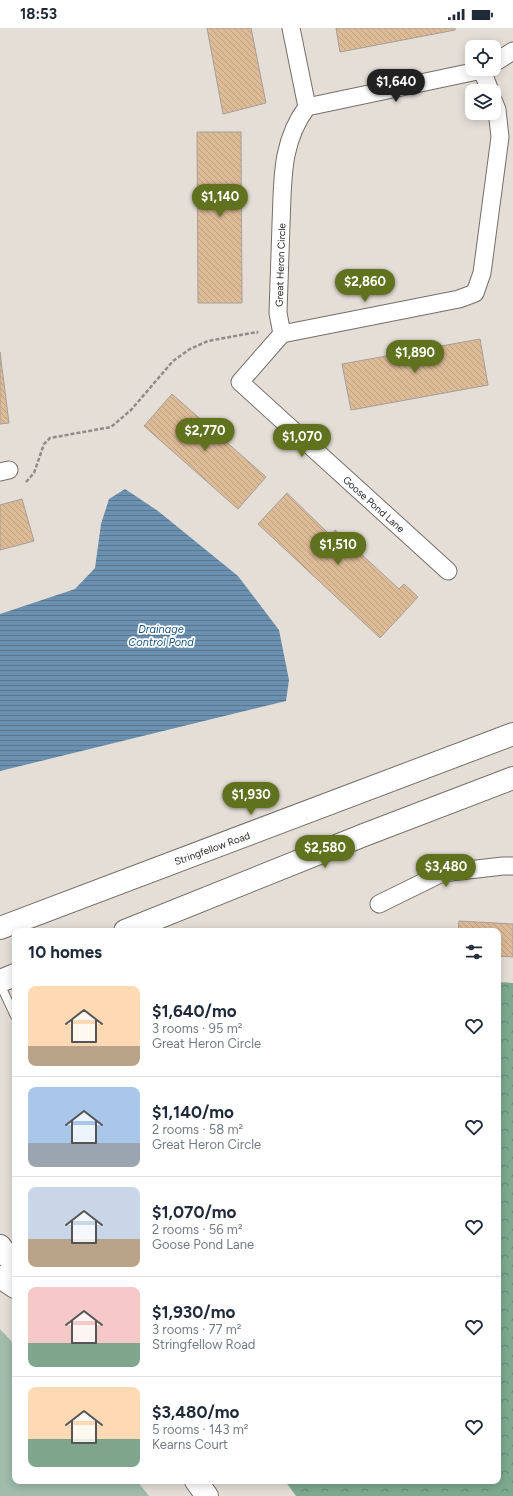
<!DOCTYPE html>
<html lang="en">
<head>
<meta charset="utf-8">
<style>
	body { margin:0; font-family:Figtree,sans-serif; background:#f2f2f3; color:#1f2937; height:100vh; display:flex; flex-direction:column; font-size:15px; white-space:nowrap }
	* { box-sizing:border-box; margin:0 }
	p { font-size:13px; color:#747a83 }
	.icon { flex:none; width:22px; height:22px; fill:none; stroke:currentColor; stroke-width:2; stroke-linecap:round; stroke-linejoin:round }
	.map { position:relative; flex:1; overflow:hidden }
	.panel { position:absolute; left:12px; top:900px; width:489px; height:556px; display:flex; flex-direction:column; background:#fff; border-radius:8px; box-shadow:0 2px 10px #0003 }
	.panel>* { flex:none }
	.controls { position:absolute; left:465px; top:12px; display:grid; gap:8px }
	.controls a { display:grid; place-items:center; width:36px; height:36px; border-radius:8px; background:#fff; box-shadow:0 2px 10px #0003; font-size:20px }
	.price { position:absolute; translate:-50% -34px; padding:0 9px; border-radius:14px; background:#61721f; color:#fff; font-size:13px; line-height:26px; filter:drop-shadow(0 1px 2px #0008) }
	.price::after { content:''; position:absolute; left:50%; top:24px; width:12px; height:9px; margin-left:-6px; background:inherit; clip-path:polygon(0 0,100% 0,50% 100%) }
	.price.selected { background:#222; color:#fff }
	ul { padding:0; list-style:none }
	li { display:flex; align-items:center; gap:12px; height:100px; padding:0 16px }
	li+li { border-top:1px solid #e0e1e3 }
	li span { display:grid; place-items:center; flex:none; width:112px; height:80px; border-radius:8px; color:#555 }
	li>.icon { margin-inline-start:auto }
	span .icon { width:48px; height:48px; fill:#fffc; stroke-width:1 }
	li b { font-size:17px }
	h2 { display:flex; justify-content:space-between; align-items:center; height:48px; padding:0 16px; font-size:17px }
	.status { display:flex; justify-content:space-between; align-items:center; height:28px; padding:0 20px; background:#fff; direction:ltr }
	.status svg { height:11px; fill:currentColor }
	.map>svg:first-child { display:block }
	.forest { fill:url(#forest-crowns) }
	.park { fill:#9fbdaa }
	.water { fill:url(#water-rules) }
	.building { fill:url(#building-back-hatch); stroke:#a69f99 }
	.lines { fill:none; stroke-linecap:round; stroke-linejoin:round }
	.lane-casing { stroke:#756f69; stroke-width:10 }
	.street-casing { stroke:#756f69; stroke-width:19 }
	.secondary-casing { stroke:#756f69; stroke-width:24 }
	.path { stroke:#918c87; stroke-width:2.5; stroke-dasharray:4 2; stroke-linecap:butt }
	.lane { stroke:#fff; stroke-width:8 }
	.street { stroke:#fff; stroke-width:17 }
	.secondary { stroke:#fff; stroke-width:22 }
	.labels { text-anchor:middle; stroke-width:3.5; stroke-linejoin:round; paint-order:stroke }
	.street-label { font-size:10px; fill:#252320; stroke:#fff }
	.water-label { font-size:11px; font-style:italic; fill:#18537e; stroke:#fff }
</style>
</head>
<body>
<div class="status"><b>18:53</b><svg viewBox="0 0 49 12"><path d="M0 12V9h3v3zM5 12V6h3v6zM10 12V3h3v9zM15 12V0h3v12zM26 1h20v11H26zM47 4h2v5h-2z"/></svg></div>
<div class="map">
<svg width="513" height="1468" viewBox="0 0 513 1468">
	<defs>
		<pattern id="forest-crowns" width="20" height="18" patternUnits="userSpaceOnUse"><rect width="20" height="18" fill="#7daa8e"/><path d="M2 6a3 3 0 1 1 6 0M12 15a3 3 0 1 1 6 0" fill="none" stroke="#668a74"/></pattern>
		<pattern id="water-rules" width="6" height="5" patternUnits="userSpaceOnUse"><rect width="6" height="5" fill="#6c91b0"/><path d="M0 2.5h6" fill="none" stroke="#59768f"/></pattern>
		<pattern id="building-back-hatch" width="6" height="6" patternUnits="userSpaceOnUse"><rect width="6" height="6" fill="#debb97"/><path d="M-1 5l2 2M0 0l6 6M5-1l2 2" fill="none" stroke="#bea082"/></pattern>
	</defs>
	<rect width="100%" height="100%" fill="#e5ded7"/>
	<polygon class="forest" points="498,954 513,955 513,1468 296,1468 285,1453 498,1453"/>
	<polygon class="park" points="0,1301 15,1317 15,1453 137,1453 149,1468 0,1468"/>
	<polygon class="water" points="125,461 158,483 238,548 279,602 289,652 286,673 0,743 0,586 75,561 95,540 101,496 109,471"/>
	<g class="building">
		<polygon points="207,0 251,0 266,75 223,86"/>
		<polygon points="336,0 455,0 455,2 340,24"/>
		<polygon points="197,104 241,104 242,275 198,275"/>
		<polygon points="480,311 488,357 351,382 342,336"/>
		<polygon points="0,324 9,395 0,396"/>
		<polygon points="172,366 266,449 238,481 144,398"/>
		<polygon points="287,465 330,507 335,502 399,561 404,556 418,569 380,610 258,496"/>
		<polygon points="22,471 34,513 0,522 0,477"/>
		<polygon points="459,893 513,896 513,929 498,928 498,903 458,903"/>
	</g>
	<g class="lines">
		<defs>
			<polyline id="lane" points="0,956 15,988"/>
			<g id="street">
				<polyline points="291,0 307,79"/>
				<polyline points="494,35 513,23"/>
				<path d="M490,63L482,42L307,79C280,115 283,154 281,196C280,226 279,255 278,285L282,306L459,271L475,265L482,245L500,109L497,82L494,74"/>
				<polyline points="282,306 240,354 448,543"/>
				<polyline points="0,444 9,442"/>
				<polyline points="379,876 442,845 503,838 513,838"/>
			</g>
			<g id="secondary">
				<polyline points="0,900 513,706"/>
				<polyline points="125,903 364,807 513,750"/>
				<polyline points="0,953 15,947"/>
				<polyline points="0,1218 15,1238"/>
				<polyline points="0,1249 15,1259"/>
				<polyline points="196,1453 207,1468"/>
			</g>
		</defs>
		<use href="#lane" class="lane-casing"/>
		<use href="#street" class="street-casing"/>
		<use href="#secondary" class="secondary-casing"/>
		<polyline class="path" points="26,454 34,445 44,416 50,410 111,399 131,382 173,333 190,321 208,313 257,304 258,305"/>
		<use href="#lane" class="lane"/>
		<use href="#street" class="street"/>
		<use href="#secondary" class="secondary"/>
	</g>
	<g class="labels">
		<g class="street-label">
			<text transform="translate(280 237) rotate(-88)" y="4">Great Heron Circle</text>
			<text transform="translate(374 476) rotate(42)" y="4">Goose Pond Lane</text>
			<text transform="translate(212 820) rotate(-20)" y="4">Stringfellow Road</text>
		</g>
		<g class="water-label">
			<text x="161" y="605">Drainage<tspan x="161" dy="13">Control Pond</tspan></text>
		</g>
	</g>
</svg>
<div class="controls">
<a><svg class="icon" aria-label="locate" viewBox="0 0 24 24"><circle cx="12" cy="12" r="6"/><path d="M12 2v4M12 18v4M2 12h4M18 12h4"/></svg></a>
<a><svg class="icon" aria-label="layers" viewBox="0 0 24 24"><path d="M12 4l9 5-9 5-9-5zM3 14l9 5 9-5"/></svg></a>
</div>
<b class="price selected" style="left:396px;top:75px">$1,640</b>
<b class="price" style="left:220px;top:190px">$1,140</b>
<b class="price" style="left:365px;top:275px">$2,860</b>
<b class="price" style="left:415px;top:346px">$1,890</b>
<b class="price" style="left:205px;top:424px">$2,770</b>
<b class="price" style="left:302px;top:430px">$1,070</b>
<b class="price" style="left:338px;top:538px">$1,510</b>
<b class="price" style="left:251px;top:788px">$1,930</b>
<b class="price" style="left:325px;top:841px">$2,580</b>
<b class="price" style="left:446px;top:860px">$3,480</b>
<section class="panel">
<h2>10 homes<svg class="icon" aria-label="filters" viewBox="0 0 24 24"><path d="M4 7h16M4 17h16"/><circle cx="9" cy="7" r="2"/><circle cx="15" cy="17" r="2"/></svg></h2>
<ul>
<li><span style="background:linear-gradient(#ffd9b3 75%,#b9a48a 0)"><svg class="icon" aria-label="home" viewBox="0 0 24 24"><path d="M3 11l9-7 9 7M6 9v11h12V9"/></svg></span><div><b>$1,640/mo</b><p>3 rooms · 95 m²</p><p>Great Heron Circle</p></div><svg class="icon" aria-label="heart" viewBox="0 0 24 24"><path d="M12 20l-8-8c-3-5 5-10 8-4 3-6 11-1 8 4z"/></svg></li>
<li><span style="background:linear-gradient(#a9c7e8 70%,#9aa5b1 0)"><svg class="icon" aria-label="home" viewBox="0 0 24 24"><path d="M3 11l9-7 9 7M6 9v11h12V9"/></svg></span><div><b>$1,140/mo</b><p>2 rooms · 58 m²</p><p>Great Heron Circle</p></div><svg class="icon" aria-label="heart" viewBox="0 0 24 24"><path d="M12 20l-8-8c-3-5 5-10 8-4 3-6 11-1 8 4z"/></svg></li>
<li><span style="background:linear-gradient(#c9d6e8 65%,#b9a48a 0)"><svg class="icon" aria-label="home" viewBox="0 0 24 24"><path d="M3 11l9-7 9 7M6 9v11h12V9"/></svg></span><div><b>$1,070/mo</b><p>2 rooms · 56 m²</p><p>Goose Pond Lane</p></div><svg class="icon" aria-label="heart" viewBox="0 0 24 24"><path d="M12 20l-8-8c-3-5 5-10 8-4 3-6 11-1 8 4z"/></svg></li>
<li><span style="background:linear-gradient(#f6c9c9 70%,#7fa58c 0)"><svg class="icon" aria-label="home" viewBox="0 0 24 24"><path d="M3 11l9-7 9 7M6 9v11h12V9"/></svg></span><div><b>$1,930/mo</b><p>3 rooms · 77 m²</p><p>Stringfellow Road</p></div><svg class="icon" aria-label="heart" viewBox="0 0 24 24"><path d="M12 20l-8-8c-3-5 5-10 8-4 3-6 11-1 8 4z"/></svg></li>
<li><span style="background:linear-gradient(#ffd9b3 65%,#7fa58c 0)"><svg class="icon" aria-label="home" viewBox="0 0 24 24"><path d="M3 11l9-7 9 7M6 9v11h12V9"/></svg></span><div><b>$3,480/mo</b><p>5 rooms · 143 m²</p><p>Kearns Court</p></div><svg class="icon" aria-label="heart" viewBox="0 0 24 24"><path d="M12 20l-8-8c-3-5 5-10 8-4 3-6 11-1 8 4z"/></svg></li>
</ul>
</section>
</div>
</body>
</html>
